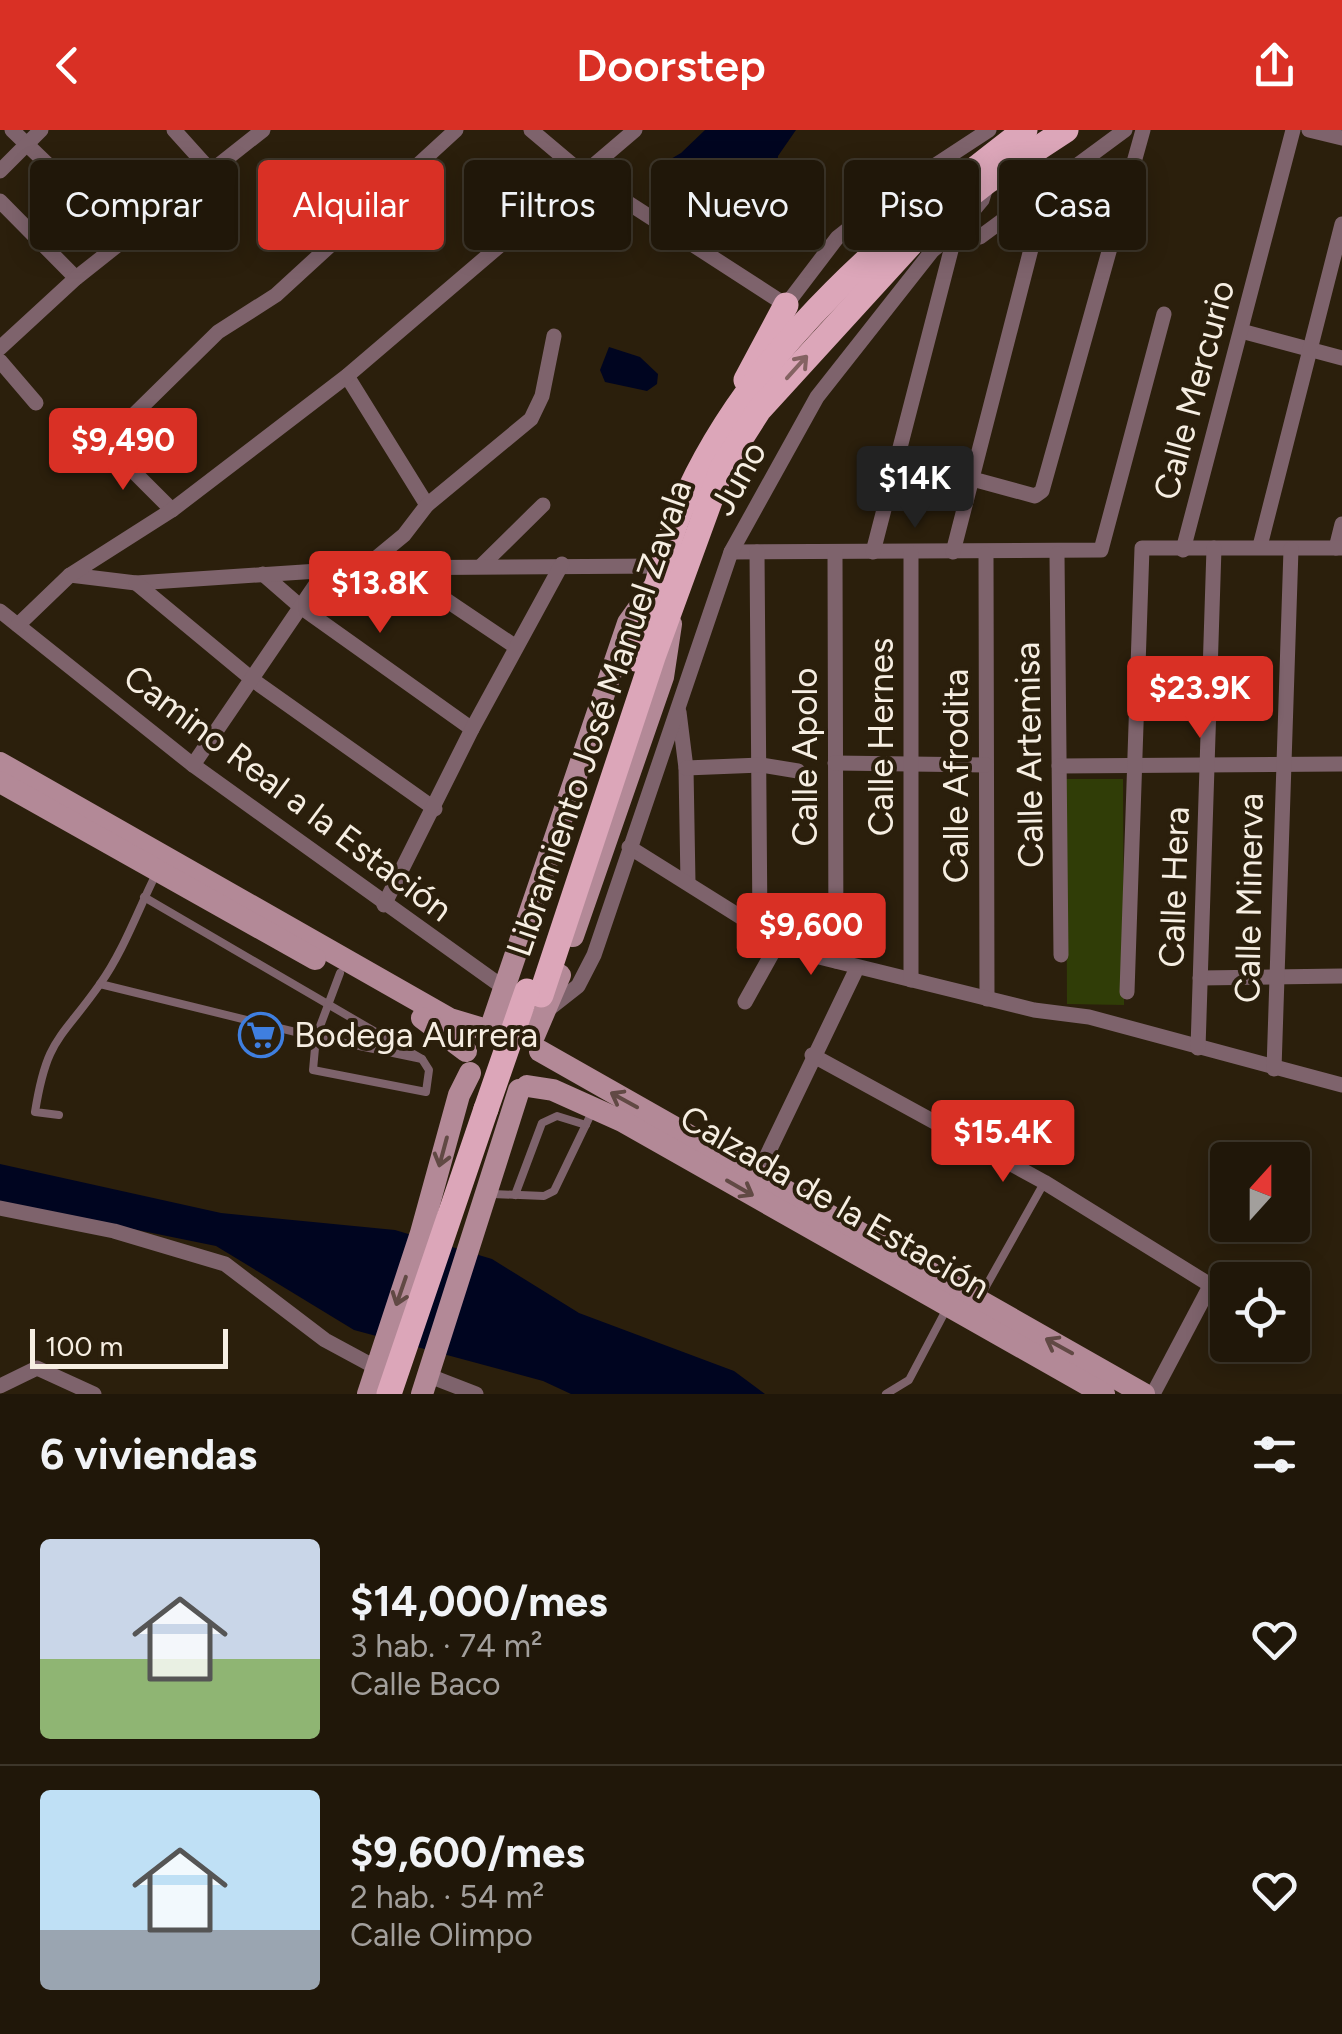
<!DOCTYPE html>
<html lang="es">
<head>
<meta charset="utf-8">
<style>
	body { margin:0; font-family:Figtree,sans-serif; background:#282012; color:#f1f3f6; height:100vh; display:flex; flex-direction:column; font-size:38px; white-space:nowrap }
	* { box-sizing:border-box; margin:0 }
	p { font-size:32px; color:#a29f9c }
	.icon { flex:none; width:55px; height:55px; fill:none; stroke:currentColor; stroke-width:2; stroke-linecap:round; stroke-linejoin:round }
	.map { position:relative; height:1264px; overflow:hidden }
	.details { display:flex; flex-direction:column; background:#201709; flex:1 }
	.details>* { flex:none }
	.hud { position:absolute; left:30px; top:30px; width:1282px; height:90px; display:flex; gap:20px }
	.needle { width:65px; rotate:21deg }
	.controls { position:absolute; left:1210px; top:1012px; display:grid; gap:20px }
	.controls a { display:grid; place-items:center; width:100px; height:100px; border-radius:10px; background:#201709; box-shadow:0 5px 25px #0003,0 0 0 2px #3d362a; font-size:50px }
	.scale { position:absolute; left:30px; bottom:25px; width:198px; box-sizing:border-box; padding-left:10px; border:5px solid #f6eee2; border-top:0; font-size:28px; line-height:35px; white-space:nowrap; color:#f6eee2; -webkit-text-stroke:8px #2b1f0c; paint-order:stroke }
	.price { position:absolute; translate:-50% -85px; padding:0 22px; border-radius:10px; background:#d93025; color:#fff; font-size:32px; line-height:65px; filter:drop-shadow(0 2px 5px #0008) }
	.price::after { content:''; position:absolute; left:50%; top:60px; width:30px; height:22px; margin-left:-15px; background:inherit; clip-path:polygon(0 0,100% 0,50% 100%) }
	.price.current { background:#222; color:#fff }
	ul { padding:0; list-style:none }
	li { display:flex; align-items:center; gap:30px; height:250px; padding:0 40px }
	li+li { border-top:2px solid #3d362a }
	li span { display:grid; place-items:center; flex:none; width:280px; height:200px; border-radius:10px; color:#555 }
	li>.icon { margin-inline-start:auto }
	span .icon { width:120px; height:120px; fill:#fffc; stroke-width:1 }
	li b { font-size:42px }
	h2 { display:flex; justify-content:space-between; align-items:center; height:120px; padding:0 40px; font-size:42px }
	.chip { padding:0 35px; border-radius:10px; background:#201709; box-shadow:0 5px 25px #0003,0 0 0 2px #3d362a; font-size:35px; line-height:90px }
	.chip.current { background:#d93025; color:#fff }
	header { display:flex; justify-content:space-between; align-items:center; height:130px; padding:0 40px; background:#d93025; color:#fff; font-size:45px; font-weight:600 }
	.map>svg:first-child { display:block }
	.green { fill:#303d07 }
	.water { fill:#000520 }
	.lines { fill:none; stroke-linecap:round; stroke-linejoin:round }
	.service { stroke:#7e636c; stroke-width:8 }
	.minor { stroke:#7e636c; stroke-width:15 }
	.secondary { stroke:#b38997; stroke-width:22 }
	.primary { stroke:#dca6b9; stroke-width:25 }
	.primary-bridge { stroke:#dca6b9; stroke-width:25 }
	.oneway { stroke:#846262 }
	.oneway2 { stroke:#614944 }
	.labels { text-anchor:middle; stroke-width:8; stroke-linejoin:round; paint-order:stroke }
	.street-label { font-size:35px; fill:#f6eee2; stroke:#2b1f0c }
	.poi-label { font-size:35px; fill:#f6eee2; stroke:#2b1f0c; text-anchor:start }
</style>
</head>
<body>
<header><svg class="icon" aria-label="back" viewBox="0 0 24 24"><path d="M15 5l-7 7 7 7"/></svg>Doorstep<svg class="icon" aria-label="share" viewBox="0 0 24 24"><path d="M12 15V3M7 8l5-5 5 5M5 13v7h14v-7"/></svg></header>
<div class="map">
<svg width="1342" height="1264" viewBox="0 0 1342 1264">
	<rect width="100%" height="100%" fill="#2b1f0c"/>
	<polygon class="green" points="1066,649 1123,649 1124,875 1067,874"/>
	<g class="water">
		<path d="M705,0H796L778,26L777,39L785,48C784,71 773,71 757,82C747,89 740,103 729,111C701,105 670,74 655,51L657,37L681,23Z"/>
		<polygon points="609,217 640,227 658,244 657,254 647,261 605,252 600,240"/>
		<polygon points="0,1034 221,1083 395,1100 492,1129 579,1183 734,1241 765,1264 571,1264 543,1251 354,1200 216,1116 0,1072"/>
	</g>
	<g class="lines">
		<g class="service">
			<polyline points="144,767 422,929"/>
			<polyline points="100,854 316,907 340,843"/>
			<polygon points="316,907 422,929 429,940 426,962 313,940"/>
			<path d="M59,985L35,982C47,907 60,911 100,854C123,822 138,780 156,744"/>
			<polyline points="492,1064 544,1066 554,1061 592,982"/>
			<polyline points="515,1065 542,993 557,986 586,995"/>
			<polyline points="980,1167 1044,1053"/>
			<polyline points="886,1264 909,1250 946,1180"/>
		</g>
		<g class="minor">
			<polyline points="12,0 100,85"/>
			<polyline points="174,0 210,40"/>
			<polyline points="531,0 582,43 786,175 837,108 899,59 989,0"/>
			<polyline points="1309,0 1342,8"/>
			<polyline points="0,41 41,0"/>
			<polyline points="0,71 76,148"/>
			<polyline points="953,113 980,107 1125,0"/>
			<polyline points="1241,201 1342,228"/>
			<polyline points="0,218 76,148 263,0"/>
			<polyline points="0,231 36,273"/>
			<polyline points="347,246 427,375"/>
			<polyline points="899,329 1035,366 1042,361 1143,0"/>
			<polyline points="172,380 105,313 218,202 276,165 456,0"/>
			<polyline points="1260,416 1342,94"/>
			<polyline points="1336,418 1342,394"/>
			<polyline points="1183,420 1293,0"/>
			<polyline points="731,422 1101,420 1164,184"/>
			<polyline points="757,422 760,799"/>
			<polyline points="873,422 956,101 982,70 986,57"/>
			<polyline points="953,422 1048,53"/>
			<polyline points="835,423 836,831"/>
			<polyline points="986,424 987,869"/>
			<polyline points="1057,424 1061,825"/>
			<polyline points="481,436 543,375"/>
			<polyline points="364,438 404,405 427,375 531,289 542,266 554,206"/>
			<polyline points="400,439 516,517"/>
			<polyline points="263,444 302,478 472,599"/>
			<polyline points="70,445 136,453 364,438 662,436"/>
			<polyline points="136,453 253,550 435,679"/>
			<polyline points="0,481 193,635 511,863"/>
			<polyline points="18,495 70,445 172,380 347,246 635,0"/>
			<polyline points="679,582 686,638 688,753"/>
			<polyline points="835,633 986,635"/>
			<polyline points="193,635 325,441"/>
			<polyline points="1059,636 1342,634"/>
			<polyline points="686,638 761,635 798,641"/>
			<polyline points="629,717 779,811 811,825 1034,880 1089,887 1342,955"/>
			<polyline points="384,775 472,599 562,434"/>
			<polyline points="1200,848 1342,846"/>
			<polyline points="911,850 911,423"/>
			<polyline points="1127,862 1142,418 1342,418"/>
			<polyline points="745,872 779,811"/>
			<polyline points="550,878 578,856 594,825 731,422 817,267 932,121 956,101"/>
			<polyline points="1198,918 1214,418"/>
			<polyline points="812,925 1044,1052 1228,1166"/>
			<polyline points="1274,939 1291,419"/>
			<polyline points="758,1044 857,838"/>
			<polyline points="0,1078 114,1101 225,1134 325,1210 375,1237"/>
			<polyline points="427,1245 476,1264"/>
			<polyline points="0,1256 37,1238 94,1264"/>
			<polyline points="1153,1264 1209,1158"/>
		</g>
		<g class="secondary">
			<polyline points="0,633 450,889 480,898"/>
			<polyline points="0,652 315,829"/>
			<polyline points="573,806 663,547 671,494"/>
			<polyline points="422,888 466,921"/>
			<polyline points="493,891 628,493 656,454"/>
			<polyline points="534,906 560,845"/>
			<polyline points="540,921 1144,1264"/>
			<polyline points="527,956 553,960 622,991 1104,1264"/>
			<polyline points="368,1264 421,1103 459,965 470,943"/>
			<polyline points="422,1264 519,960"/>
		</g>
		<g class="primary">
			<polyline points="746,250 786,175"/>
			<path d="M636,529C654,473 664,414 689,361C760,209 895,100 1025,0"/>
			<polyline points="541,865 653,527 722,338 759,280 919,105 988,51 1066,0"/>
			<polyline points="389,1264 486,979"/>
		</g>
		<polyline class="primary-bridge" points="486,979 527,861"/>
	</g>
	<defs><path id="oneway-shaft" d="M-6 0H5M1.5-3L5.5 0L1.5 3" fill="none" stroke-width="1.6" stroke-linecap="round" stroke-linejoin="round" transform="scale(2.5)"/></defs>
	<use class="oneway" href="#oneway-shaft" transform="translate(797 237) rotate(-48)"/>
	<g class="oneway2">
		<use href="#oneway-shaft" transform="translate(624 970) rotate(-151)"/>
		<use href="#oneway-shaft" transform="translate(443 1022) rotate(105)"/>
		<use href="#oneway-shaft" transform="translate(740 1058) rotate(30)"/>
		<use href="#oneway-shaft" transform="translate(401 1161) rotate(109)"/>
		<use href="#oneway-shaft" transform="translate(1059 1216) rotate(-151)"/>
	</g>
	<defs>
		<symbol id="supermarket-ring" viewBox="-11 -11 22 22"><circle r="9.5" fill="#2b1f0c" stroke="#3f7fe0" stroke-width="1.5"/><path d="M-6-5.5h2.5l.6 2H6L4.5 2H-2.5L-4.4-4H-6ZM-1.5 3.2a1.3 1.3 0 1 0 .1 0ZM3 3.2a1.3 1.3 0 1 0 .1 0Z" fill="#3f7fe0"/></symbol>
	</defs>
	<g fill-rule="evenodd">
		<use href="#supermarket-ring" x="236" y="880" width="50" height="50"/>
	</g>
	<g class="labels">
		<g class="street-label">
			<text transform="translate(1194 260) rotate(-75)" y="12">Calle Mercurio</text>
			<text transform="translate(738 348) rotate(-61)" y="12">Juno</text>
			<text transform="translate(599 588) rotate(-71)" y="12">Libramiento José Manuel Zavala</text>
			<text transform="translate(881 607) rotate(-90)" y="12">Calle Hernes</text>
			<text transform="translate(1029 625) rotate(-91)" y="12">Calle Artemisa</text>
			<text transform="translate(805 627) rotate(-90)" y="12">Calle Apolo</text>
			<text transform="translate(956 646) rotate(-90)" y="12">Calle Afrodita</text>
			<text transform="translate(288 663) rotate(37)" y="12">Camino Real a la Estación</text>
			<text transform="translate(1174 757) rotate(-88)" y="12">Calle Hera</text>
			<text transform="translate(1249 768) rotate(-89)" y="12">Calle Minerva</text>
			<text transform="translate(835 1072) rotate(30)" y="12">Calzada de la Estación</text>
		</g>
		<g class="poi-label">
			<text x="294" y="917">Bodega Aurrera</text>
		</g>
	</g>
</svg>
<div class="controls">
<a><svg class="needle" viewBox="-14 -14 28 28"><path d="M0-13l5 13h-10z" fill="#e53935"/><path d="M0 13l5-13h-10z" fill="#a29f9c"/></svg></a>
<a><svg class="icon" aria-label="locate" viewBox="0 0 24 24"><circle cx="12" cy="12" r="6"/><path d="M12 2v4M12 18v4M2 12h4M18 12h4"/></svg></a>
</div>
<div class="scale">100 m</div>
<b class="price" style="left:123px;top:363px">$9,490</b>
<b class="price current" style="left:915px;top:401px">$14K</b>
<b class="price" style="left:380px;top:506px">$13.8K</b>
<b class="price" style="left:1200px;top:611px">$23.9K</b>
<b class="price" style="left:811px;top:848px">$9,600</b>
<b class="price" style="left:1003px;top:1055px">$15.4K</b>
<div class="hud">
<a class="chip">Comprar</a>
<a class="chip current">Alquilar</a>
<a class="chip">Filtros</a>
<a class="chip">Nuevo</a>
<a class="chip">Piso</a>
<a class="chip">Casa</a>
</div>
</div>
<section class="details">
<h2>6 viviendas<svg class="icon" aria-label="filters" viewBox="0 0 24 24"><path d="M4 7h16M4 17h16"/><circle cx="9" cy="7" r="2"/><circle cx="15" cy="17" r="2"/></svg></h2>
<ul>
<li><span style="background:linear-gradient(#c9d6e8 60%,#8fb573 0)"><svg class="icon" aria-label="home" viewBox="0 0 24 24"><path d="M3 11l9-7 9 7M6 9v11h12V9"/></svg></span><div><b>$14,000/mes</b><p>3 hab. · 74 m²</p><p>Calle Baco</p></div><svg class="icon" aria-label="heart" viewBox="0 0 24 24"><path d="M12 20l-8-8c-3-5 5-10 8-4 3-6 11-1 8 4z"/></svg></li>
<li><span style="background:linear-gradient(#bfe0f5 70%,#9aa5b1 0)"><svg class="icon" aria-label="home" viewBox="0 0 24 24"><path d="M3 11l9-7 9 7M6 9v11h12V9"/></svg></span><div><b>$9,600/mes</b><p>2 hab. · 54 m²</p><p>Calle Olimpo</p></div><svg class="icon" aria-label="heart" viewBox="0 0 24 24"><path d="M12 20l-8-8c-3-5 5-10 8-4 3-6 11-1 8 4z"/></svg></li>
</ul>
</section>
</body>
</html>
